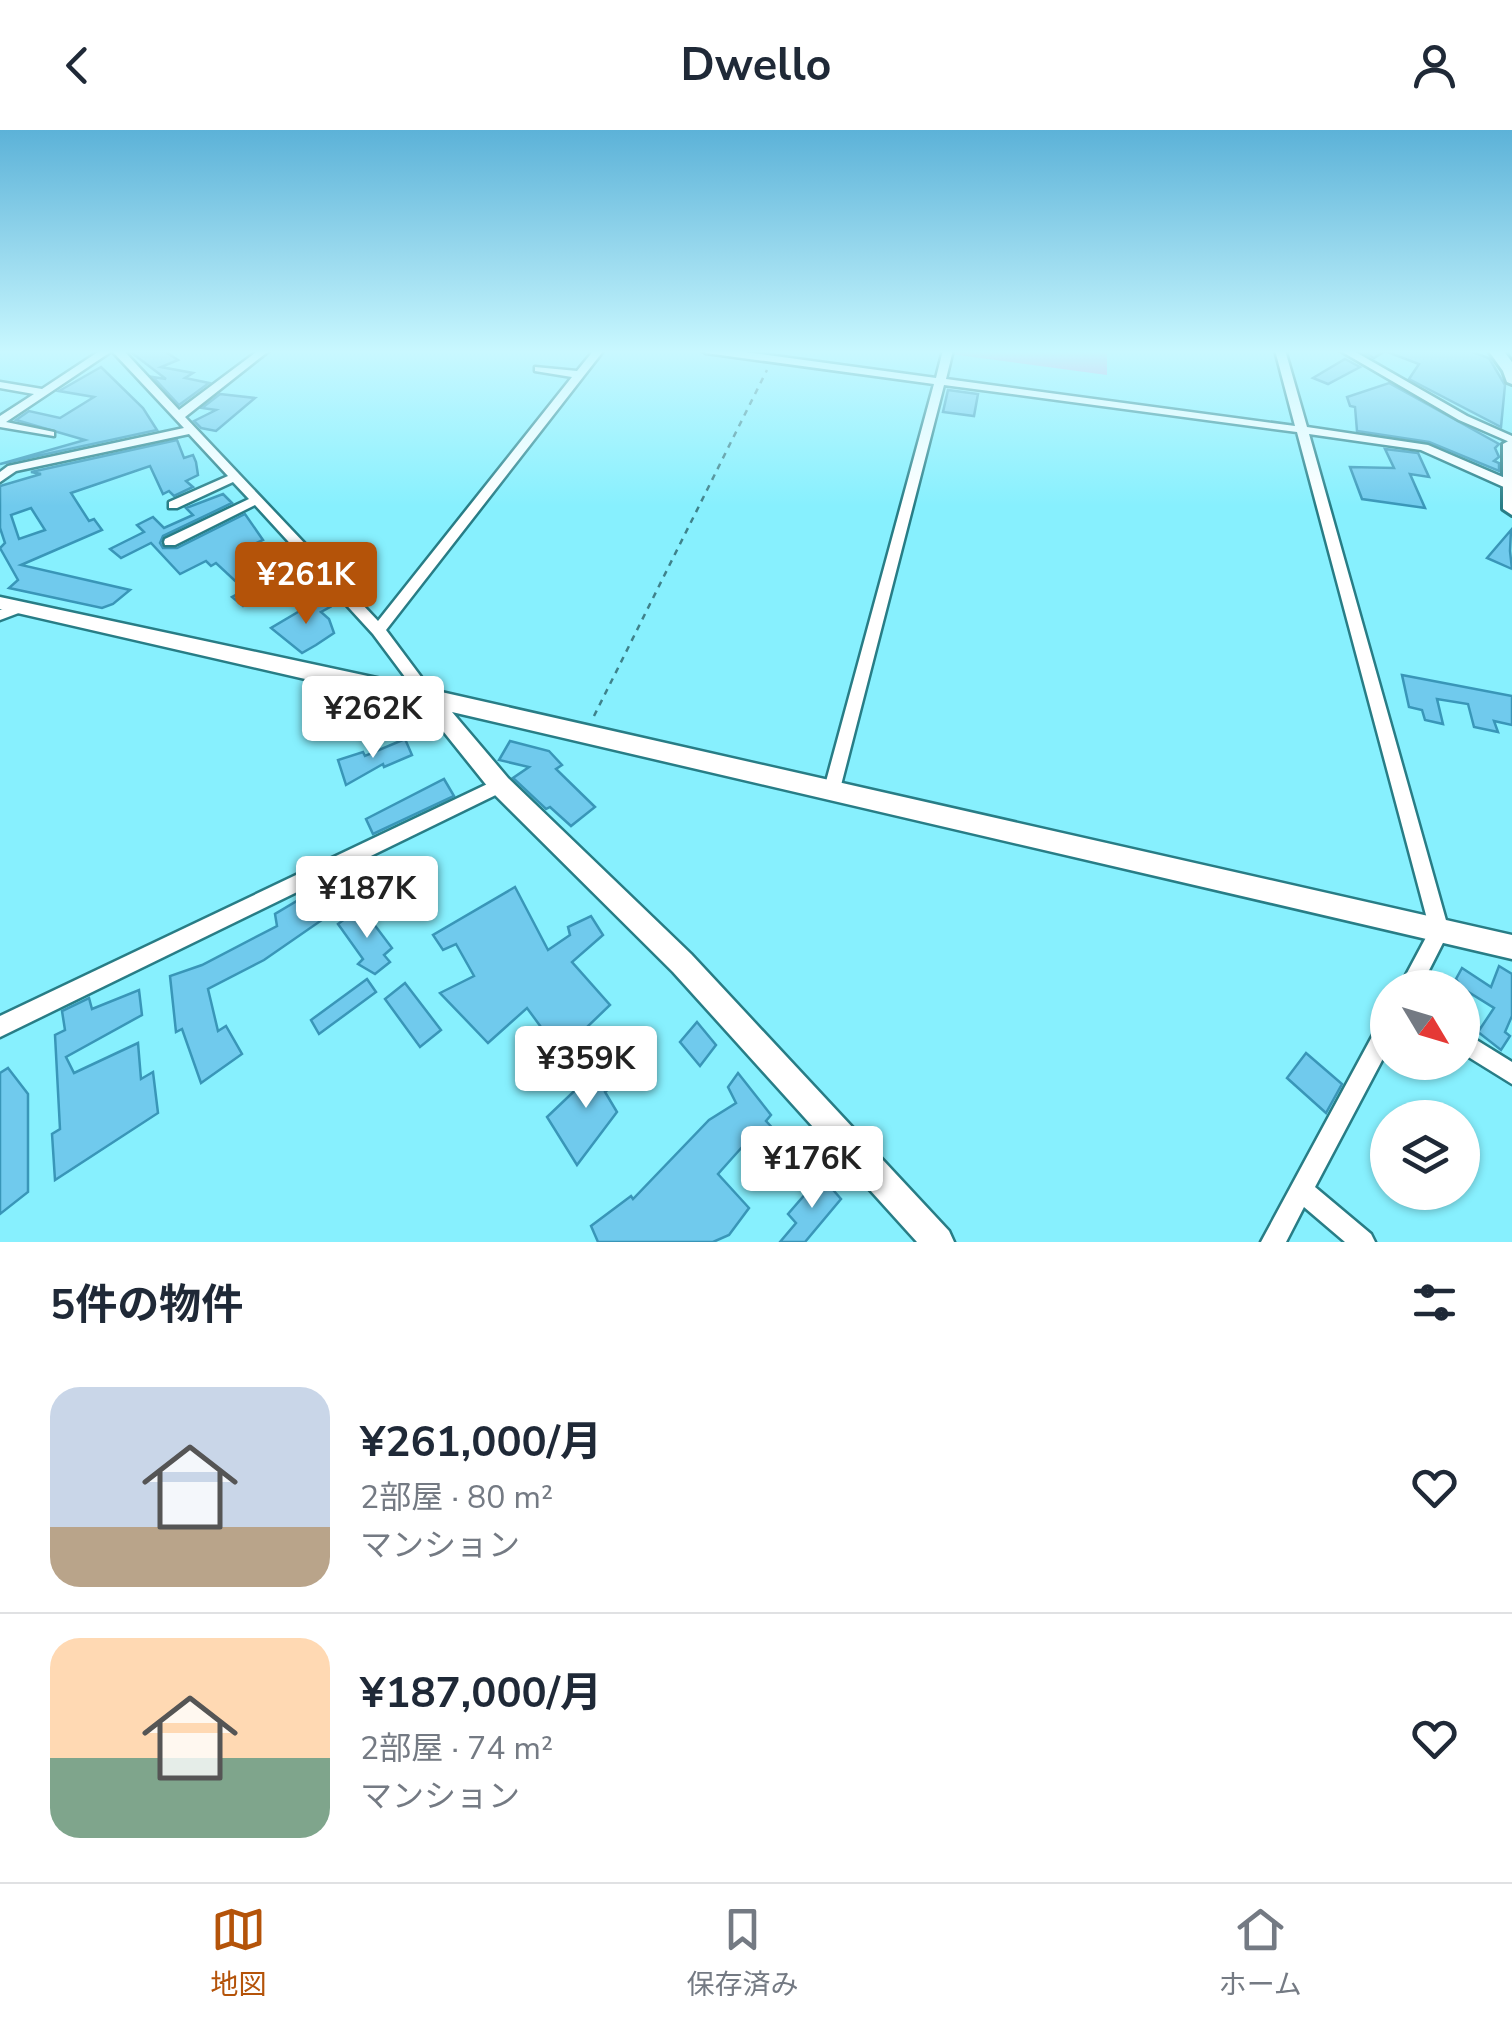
<!DOCTYPE html>
<html lang="ja">
<head>
<meta charset="utf-8">
<style>
	body { margin:0; font-family:"Nunito Sans","Noto Sans JP",sans-serif; background:#f6f6f7; color:#1f2937; height:100vh; display:flex; flex-direction:column; font-size:38px; white-space:nowrap }
	* { box-sizing:border-box; margin:0 }
	p { font-size:32px; color:#747a83 }
	.icon { flex:none; width:55px; height:55px; fill:none; stroke:currentColor; stroke-width:2; stroke-linecap:round; stroke-linejoin:round }
	.map { position:relative; height:1112px; overflow:hidden }
	.drawer { display:flex; flex-direction:column; background:#fff; flex:1 }
	.drawer>* { flex:none }
	.needle { width:65px; rotate:128deg }
	.buttons { position:absolute; left:1370px; top:840px; display:grid; gap:20px }
	.buttons a { display:grid; place-items:center; width:110px; height:110px; border-radius:50%; background:#fff; box-shadow:0 2px 8px #0004; font-size:50px }
	.price { position:absolute; translate:-50% -85px; padding:0 22px; border-radius:10px; background:#fff; color:#222; font-size:32px; line-height:65px; filter:drop-shadow(0 2px 5px #0008) }
	.price::after { content:''; position:absolute; left:50%; top:60px; width:30px; height:22px; margin-left:-15px; background:inherit; clip-path:polygon(0 0,100% 0,50% 100%) }
	.price.on { background:#b45309; color:#fff }
	ul { padding:0; list-style:none }
	li { display:flex; align-items:center; gap:30px; height:250px; padding:0 50px }
	li+li { border-top:2px solid #e0e1e3 }
	li span { display:grid; place-items:center; flex:none; width:280px; height:200px; border-radius:30px; color:#555 }
	li>.icon { margin-inline-start:auto }
	span .icon { width:120px; height:120px; fill:#fffc; stroke-width:1 }
	li b { font-size:42px }
	h2 { display:flex; justify-content:space-between; align-items:center; height:120px; padding:0 50px; font-size:42px }
	header { display:flex; justify-content:space-between; align-items:center; height:130px; padding:0 50px; background:#fff; font-size:45px; font-weight:700 }
	.tabs { display:flex; justify-content:space-around; align-items:center; height:140px; border-top:2px solid #e0e1e3; background:#fff; font-size:28px; color:#747a83 }
	.tabs a { display:grid; justify-items:center; gap:5px }
	.tabs .on { color:#b45309 }
	.map>svg:first-child { display:block }
	.green { fill:#dc98dd }
	.building { fill:#70caed; stroke:#3996b8; stroke-width:2.5; fill-rule:evenodd }
	.lines { fill:none; stroke-linecap:round; stroke-linejoin:round }
	.minor-casing { stroke:#287d86; stroke-width:5 }
	.tertiary-casing { stroke:#287d86; stroke-width:5 }
	.secondary-casing { stroke:#287d86; stroke-width:6 }
	.path { stroke:#3f828b; stroke-width:2.5; stroke-dasharray:6 6; stroke-linecap:butt }
	.minor { fill:#fff; fill-rule:evenodd }
	.tertiary { fill:#fff; fill-rule:evenodd }
	.secondary { fill:#fff; fill-rule:evenodd }
</style>
</head>
<body>
<header><svg class="icon" aria-label="back" viewBox="0 0 24 24"><path d="M15 5l-7 7 7 7"/></svg>Dwello<svg class="icon" aria-label="person" viewBox="0 0 24 24"><circle cx="12" cy="8" r="4"/><path d="M4 21q1-7 8-7t8 7"/></svg></header>
<div class="map">
<svg width="1512" height="1112" viewBox="0 0 1512 1112">
	<rect width="100%" height="100%" fill="#87f0fe"/>
	<polygon class="green" points="952,220 1107,220 1107,245 951,224"/>
	<g class="building">
		<polygon points="128,220 163,220 178,230 161,237 193,243 185,248 209,253 179,275 153,247 166,249"/>
		<polygon points="1360,220 1467,220 1489,228 1505,255 1501,297 1409,249 1419,234 1385,221 1374,228"/>
		<polygon points="1345,229 1360,237 1328,254 1313,248"/>
		<polygon points="101,237 143,278 157,300 0,334 85,310 16,290 29,281 60,288 94,267 59,261"/>
		<polygon points="1389,253 1499,314 1495,318 1499,327 1494,331 1499,333 1499,341 1429,312 1357,301 1355,277 1350,276 1347,267"/>
		<polygon points="948,260 978,264 974,286 943,282"/>
		<polygon points="220,264 255,268 216,301 201,298 194,291 216,280 202,278"/>
		<path d="M177,310L184,328L193,325L196,332L198,345L186,351L193,357L174,366L169,361L163,364L150,336L71,363L89,391L94,389L102,400L21,435L130,460L113,474L102,478L9,458L18,450L0,418L5,413L0,398V356L41,344L31,342ZM31,378L45,400L19,409L11,385Z"/>
		<polygon points="1385,319 1418,323 1429,347 1410,344 1425,378 1362,369 1350,337 1394,338"/>
		<polygon points="223,364 232,373 163,406 160,413 163,418 177,418 245,384 263,410 245,418 282,450 243,476 232,467 245,460 216,433 211,436 206,431 180,444 151,413 121,428 110,419 144,402 137,395 153,387 164,398 193,385 186,378"/>
		<polygon points="1511,400 1510,421 1512,439 1487,428"/>
		<polygon points="320,469 330,477 321,482 329,489 334,503 316,515 302,523 271,498"/>
		<polygon points="1402,545 1512,566 1512,595 1494,591 1498,602 1474,597 1468,574 1437,569 1443,594 1425,590 1422,580 1409,577"/>
		<polygon points="405,609 412,625 384,637 383,634 346,655 338,630 363,622 365,626"/>
		<polygon points="510,611 549,621 562,635 556,639 595,677 571,696 550,677 546,679 513,648 529,637 499,630"/>
		<polygon points="444,649 454,666 373,704 366,689"/>
		<polygon points="515,757 548,820 570,805 568,797 591,786 603,805 572,832 610,875 560,923 527,878 488,913 440,863 474,846 456,814 443,820 433,805"/>
		<polygon points="317,759 332,783 264,830 208,859 218,901 226,896 242,924 201,953 182,899 176,902 170,846 202,835 277,796 275,784"/>
		<polygon points="361,777 392,818 384,825 390,832 375,844 358,834 363,829 338,794"/>
		<polygon points="1499,836 1512,844 1512,886 1505,902 1510,906 1501,920 1478,902 1494,878 1462,858 1456,849 1462,838 1491,857"/>
		<polygon points="367,849 376,862 319,904 311,890"/>
		<polygon points="405,853 441,900 420,917 385,869"/>
		<polygon points="139,860 142,885 66,927 74,943 138,913 141,949 153,942 158,983 55,1050 52,1004 60,999 55,905 65,900 62,881 89,868 92,879"/>
		<polygon points="697,892 716,915 700,936 680,912"/>
		<polygon points="1306,923 1342,954 1326,983 1287,948"/>
		<polygon points="610,927 623,948 605,962 617,982 577,1035 547,987"/>
		<polygon points="8,938 28,964 28,1062 0,1084 0,943"/>
		<polygon points="738,943 771,985 766,991 795,1022 774,1049 743,1016 718,1044 749,1078 729,1105 713,1112 598,1112 591,1096 631,1066 633,1069 709,990 736,973 728,957"/>
		<polygon points="821,1046 841,1069 805,1112 780,1112 796,1093 788,1084"/>
	</g>
	<g class="lines">
		<defs>
			<g id="minor">
				<polygon points="101,220 123,220 179,280 259,220 270,220 185,287 378,491 572,247 535,241 535,237 577,241 594,220 604,220 386,500 433,563 436,567 433,571 423,571 373,504 255,375 175,415 165,415 164,412 165,409 249,369 233,352 177,378 169,378 169,372 228,346 189,304 16,341 0,352 0,342 8,336 184,298 112,221 6,292 54,302 54,306 0,297 0,286 34,264 0,258 0,252 42,259"/>
				<polygon points="701,220 730,220 936,248 943,220 953,220 946,249 1295,296 1275,220 1285,220 1307,297 1428,315 1512,351 1512,358 1506,358 1421,320 1309,304 1449,801 1420,858 1399,858 1430,800 1297,302 944,255 840,659 838,664 832,666 826,664 824,659 934,254 706,223"/>
				<polygon points="1339,220 1352,220 1467,286 1512,306 1512,313 1459,290"/>
				<polygon points="19,473 26,478 24,481 0,490 0,480"/>
				<polygon points="500,648 506,650 508,655 506,660 0,907 0,886"/>
				<polygon points="1388,887 1388,919 1315,1057 1371,1104 1375,1112 1345,1112 1304,1077 1286,1112 1261,1112 1381,890"/>
				<polygon points="1462,901 1512,932 1512,954 1462,923"/>
			</g>
			<polygon id="tertiary" points="0,467 428,559 1512,805 1512,829 452,582 508,648 691,824 949,1101 954,1112 917,1112 673,842 492,662 423,576 0,479"/>
			<g id="secondary">
				<polygon points="1488,220 1503,220 1512,232 1512,254 1507,252 1503,241"/>
				<polygon points="1512,309 1512,385 1503,379 1503,314"/>
			</g>
		</defs>
		<use href="#minor" class="minor-casing"/>
		<use href="#tertiary" class="tertiary-casing"/>
		<use href="#secondary" class="secondary-casing"/>
		<polyline class="path" points="594,586 767,240"/>
		<use href="#minor" class="minor"/>
		<use href="#tertiary" class="tertiary"/>
		<use href="#secondary" class="secondary"/>
	</g>
	<linearGradient id="sky" x2="0" y2="1"><stop stop-color="#5cb2d8"/><stop offset="0.59" stop-color="#c9f8ff"/><stop offset="1" stop-color="#c9f8ff" stop-opacity="0"/></linearGradient>
	<rect width="1512" height="376" fill="url(#sky)"/>
</svg>
<div class="buttons">
<a><svg class="needle" viewBox="-14 -14 28 28"><path d="M0-13l5 13h-10z" fill="#e53935"/><path d="M0 13l5-13h-10z" fill="#747a83"/></svg></a>
<a><svg class="icon" aria-label="layers" viewBox="0 0 24 24"><path d="M12 4l9 5-9 5-9-5zM3 14l9 5 9-5"/></svg></a>
</div>
<b class="price on" style="left:306px;top:497px">¥261K</b>
<b class="price" style="left:373px;top:631px">¥262K</b>
<b class="price" style="left:367px;top:811px">¥187K</b>
<b class="price" style="left:586px;top:981px">¥359K</b>
<b class="price" style="left:812px;top:1081px">¥176K</b>
</div>
<section class="drawer">
<h2>5件の物件<svg class="icon" aria-label="filters" viewBox="0 0 24 24"><path d="M4 7h16M4 17h16"/><circle cx="9" cy="7" r="2"/><circle cx="15" cy="17" r="2"/></svg></h2>
<ul>
<li><span style="background:linear-gradient(#c9d6e8 70%,#b9a48a 0)"><svg class="icon" aria-label="home" viewBox="0 0 24 24"><path d="M3 11l9-7 9 7M6 9v11h12V9"/></svg></span><div><b>¥261,000/月</b><p>2部屋 · 80 m²</p><p>マンション</p></div><svg class="icon" aria-label="heart" viewBox="0 0 24 24"><path d="M12 20l-8-8c-3-5 5-10 8-4 3-6 11-1 8 4z"/></svg></li>
<li><span style="background:linear-gradient(#ffd9b3 60%,#7fa58c 0)"><svg class="icon" aria-label="home" viewBox="0 0 24 24"><path d="M3 11l9-7 9 7M6 9v11h12V9"/></svg></span><div><b>¥187,000/月</b><p>2部屋 · 74 m²</p><p>マンション</p></div><svg class="icon" aria-label="heart" viewBox="0 0 24 24"><path d="M12 20l-8-8c-3-5 5-10 8-4 3-6 11-1 8 4z"/></svg></li>
</ul>
</section>
<nav class="tabs">
<a class="on"><svg class="icon" aria-label="map" viewBox="0 0 24 24"><path d="M3 6l6-2 6 2 6-2v14l-6 2-6-2-6 2zM9 4v14M15 6v14"/></svg>地図</a>
<a><svg class="icon" aria-label="saved" viewBox="0 0 24 24"><path d="M7 4h10v16l-5-4-5 4z"/></svg>保存済み</a>
<a><svg class="icon" aria-label="home" viewBox="0 0 24 24"><path d="M3 11l9-7 9 7M6 9v11h12V9"/></svg>ホーム</a>
</nav>
</body>
</html>
